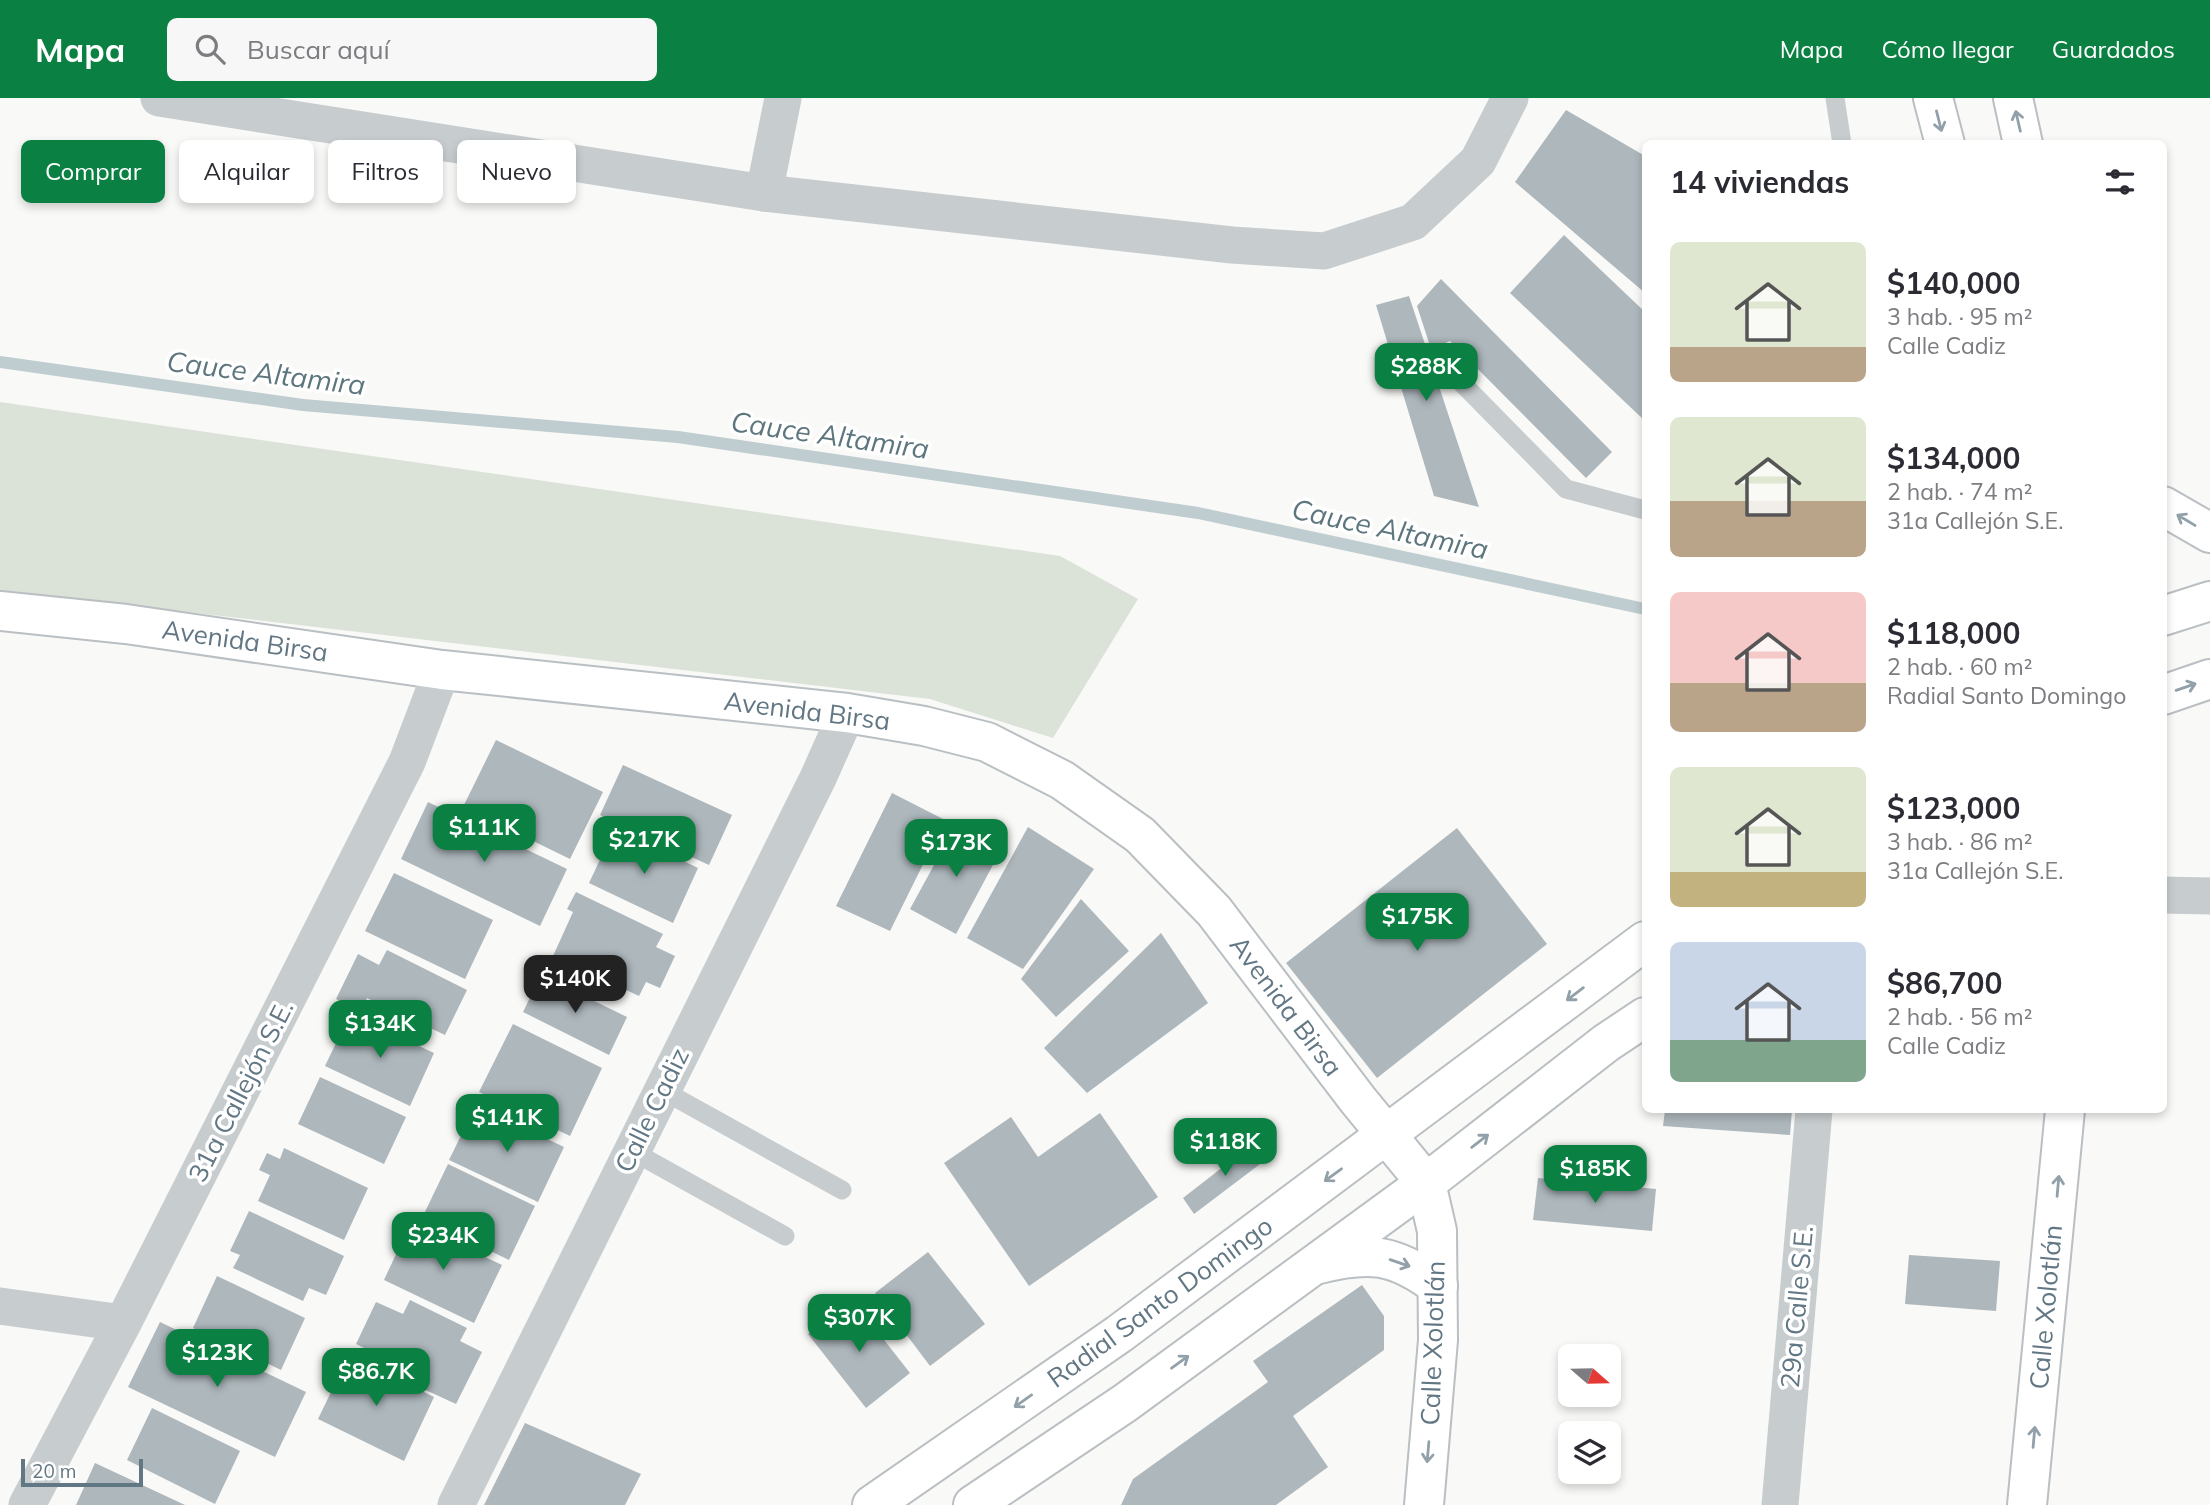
<!DOCTYPE html>
<html lang="es">
<head>
<meta charset="utf-8">
<style>
	body { margin:0; font-family:Mulish,sans-serif; background:#f7f7f7; color:#2b2b33; height:100vh; display:flex; flex-direction:column; font-size:26px; white-space:nowrap }
	* { box-sizing:border-box; margin:0 }
	p { font-size:23px; color:#7c7c81 }
	.icon { flex:none; width:38px; height:38px; fill:none; stroke:currentColor; stroke-width:2; stroke-linecap:round; stroke-linejoin:round }
	.map { position:relative; flex:1; overflow:hidden }
	.sheet { position:absolute; left:1642px; top:42px; width:525px; height:973px; display:flex; flex-direction:column; background:#fff; border-radius:10px; box-shadow:0 4px 10px #0003 }
	.sheet>* { flex:none }
	.guide { position:absolute; left:21px; top:42px; width:665px; height:63px; display:flex; gap:14px }
	.needle { width:46px; rotate:110deg }
	.tools { position:absolute; left:1558px; top:1246px; display:grid; gap:14px }
	.tools a { display:grid; place-items:center; width:63px; height:63px; border-radius:10px; background:#fff; box-shadow:0 4px 10px #0003; font-size:35px }
	.scale { position:absolute; left:21px; bottom:18px; width:122px; box-sizing:border-box; padding-left:7px; border:4px solid #627784; border-top:0; font-size:19px; line-height:24px; white-space:nowrap; color:#627784; -webkit-text-stroke:5px #fff; paint-order:stroke }
	.price { position:absolute; translate:-50% -60px; padding:0 16px; border-radius:14px; background:#0b8043; color:#fff; font-size:23px; line-height:46px; filter:drop-shadow(0 2px 4px #0008) }
	.price::after { content:''; position:absolute; left:50%; top:42px; width:21px; height:16px; margin-left:-10px; background:inherit; clip-path:polygon(0 0,100% 0,50% 100%) }
	.price.on { background:#222; color:#fff }
	ul { padding:0; list-style:none }
	li { display:flex; align-items:center; gap:21px; height:175px; padding:0 28px }
	li span { display:grid; place-items:center; flex:none; width:196px; height:140px; border-radius:10px; color:#555 }
	li>.icon { margin-inline-start:auto }
	span .icon { width:84px; height:84px; fill:#fffc; stroke-width:1 }
	li b { font-size:30px }
	h2 { display:flex; justify-content:space-between; align-items:center; height:84px; padding:0 28px; font-size:30px }
	.chip { padding:0 24px; border-radius:10px; background:#fff; box-shadow:0 4px 10px #0003; font-size:24px; line-height:63px }
	.chip.on { background:#0b8043; color:#fff }
	header { display:flex; align-items:center; gap:42px; box-sizing:border-box; height:98px; padding:0 35px; background:#0b8043; color:#fff }
	header strong { font-size:33px }
	nav { display:flex; gap:38px; margin-inline-start:auto; font-size:24px }
	.search { width:490px; height:63px; background:#f7f7f7; display:flex; align-items:center; gap:18px; box-sizing:border-box; padding:0 24px; border-radius:10px; color:#7c7c81; font-size:26px }
	.map>svg:first-child { display:block }
	.park { fill:#dbe2d7 }
	.lines { fill:none; stroke-linecap:round; stroke-linejoin:round }
	.stream { stroke:#bfccd0; stroke-width:12 }
	.building { fill:#adb7bc }
	.secondary-casing { stroke:#b9bfc3; stroke-width:42 }
	.lane { stroke:#c7cccf; stroke-width:19 }
	.street { stroke:#c7cccf; stroke-width:37 }
	.secondary { stroke:#fff; stroke-width:38 }
	.oneway { stroke:#91a0a9 }
	.labels { text-anchor:middle; stroke-width:7; stroke-linejoin:round; paint-order:stroke }
	.street-label { font-size:26px; fill:#627784; stroke:#fff }
	.water-label { font-size:28px; font-style:italic; fill:#5d767e; stroke:#fff }
</style>
</head>
<body>
<header>
<strong>Mapa</strong>
<div class="search"><svg class="icon" aria-label="search" viewBox="0 0 24 24"><circle cx="10" cy="10" r="6"/><path d="M15 15l6 6"/></svg>Buscar aquí</div>
<nav><a>Mapa</a><a>Cómo llegar</a><a>Guardados</a></nav>
</header>
<div class="map">
<svg width="2210" height="1407" viewBox="0 0 2210 1407">
	<rect width="100%" height="100%" fill="#f9f9f7"/>
	<polygon class="park" points="0,304 1060,458 1138,501 1053,640 930,601 0,492"/>
	<g class="lines">
		<polyline class="stream" points="0,264 303,307 678,339 1198,415 1645,511"/>
	</g>
	<g class="building">
		<polygon points="1566,12 1645,58 1645,195 1515,84"/>
		<polygon points="1564,137 1645,214 1645,323 1510,195"/>
		<polygon points="1441,181 1612,354 1586,380 1450,243 1431,251 1417,208"/>
		<polygon points="1409,198 1479,409 1434,398 1376,207"/>
		<polygon points="496,642 603,694 570,761 463,709"/>
		<polygon points="623,667 732,717 709,767 600,717"/>
		<polygon points="892,695 945,722 890,833 836,808"/>
		<polygon points="428,704 567,771 540,828 401,761"/>
		<polygon points="957,725 1002,750 956,836 910,811"/>
		<polygon points="1028,729 1094,771 1023,871 967,840"/>
		<polygon points="615,730 698,770 673,825 589,785"/>
		<polygon points="1457,730 1547,846 1377,980 1286,865"/>
		<polygon points="394,775 493,822 465,881 365,833"/>
		<polygon points="576,794 663,836 656,849 675,858 660,890 646,884 639,898 553,858 573,814 567,811"/>
		<polygon points="1081,801 1129,853 1056,919 1021,881"/>
		<polygon points="1161,835 1208,905 1087,995 1044,950"/>
		<polygon points="387,852 467,892 445,937 367,900 361,913 336,901 358,856 379,867"/>
		<polygon points="541,877 627,919 609,957 523,914"/>
		<polygon points="350,916 434,955 410,1008 325,968"/>
		<polygon points="513,926 602,970 570,1038 479,994"/>
		<polygon points="320,979 406,1019 384,1066 298,1026"/>
		<polygon points="476,1007 564,1049 538,1104 449,1062"/>
		<polygon points="1665,1012 1792,1012 1790,1037 1663,1028"/>
		<polygon points="1100,1015 1158,1099 1029,1188 944,1065 1011,1019 1038,1059"/>
		<polygon points="1255,1044 1268,1060 1194,1116 1183,1100"/>
		<polygon points="284,1050 368,1090 344,1142 258,1103 270,1077 259,1072 267,1055 280,1061"/>
		<polygon points="448,1066 535,1108 509,1162 422,1120"/>
		<polygon points="1538,1080 1656,1091 1652,1133 1533,1122"/>
		<polygon points="249,1113 344,1158 326,1197 309,1190 303,1203 233,1170 240,1157 230,1153"/>
		<polygon points="411,1124 502,1167 474,1225 384,1182"/>
		<polygon points="928,1154 985,1226 930,1268 875,1195"/>
		<polygon points="1909,1157 2000,1163 1996,1213 1905,1206"/>
		<polygon points="217,1178 305,1220 281,1272 193,1230"/>
		<polygon points="1362,1187 1384,1218 1384,1252 1293,1318 1328,1369 1276,1407 1121,1407 1133,1381 1268,1284 1253,1263"/>
		<polygon points="852,1201 910,1275 866,1310 808,1236"/>
		<polygon points="410,1202 467,1230 460,1243 482,1254 456,1306 406,1283 411,1273 356,1246 376,1204 403,1216"/>
		<polygon points="160,1224 306,1294 275,1359 128,1289"/>
		<polygon points="349,1257 434,1299 404,1363 318,1321"/>
		<polygon points="152,1310 240,1353 215,1406 127,1362"/>
		<polygon points="525,1325 641,1376 625,1407 484,1407"/>
		<polygon points="95,1365 185,1407 76,1407"/>
	</g>
	<g class="lines">
		<defs>
			<g id="secondary">
				<polyline points="1933,0 1945,46"/>
				<polyline points="2013,0 2023,46"/>
				<polyline points="2163,408 2210,435"/>
				<polyline points="0,513 126,526 442,572 847,615 924,628 987,644 1062,682 1140,737 1214,813 1358,1002 1426,1085 1437,1133 1438,1242 1424,1407"/>
				<polyline points="2163,518 2210,503"/>
				<polyline points="2163,597 2210,581"/>
				<path d="M1319,1166C1370,1153 1395,1156 1438,1188"/>
				<polyline points="872,1407 1119,1236 1645,843"/>
				<polyline points="973,1407 1125,1305 1426,1085 1606,945 1645,919"/>
				<polyline points="2027,1407 2065,1012"/>
			</g>
		</defs>
		<use href="#secondary" class="secondary-casing"/>
		<g class="lane">
			<polyline points="1835,0 1842,46"/>
			<polyline points="1449,272 1566,391 1645,412"/>
			<polyline points="662,992 842,1092"/>
			<polyline points="632,1053 785,1138"/>
		</g>
		<g class="street">
			<polyline points="159,0 764,95 1232,147 1324,153 1413,124 1478,63 1510,0"/>
			<polyline points="764,95 783,0"/>
			<polyline points="2163,797 2210,798"/>
			<polyline points="0,1208 123,1225"/>
			<polyline points="27,1407 123,1225 407,664 442,572"/>
			<polyline points="456,1407 818,680 847,615"/>
			<polyline points="1780,1407 1814,1012"/>
		</g>
		<use href="#secondary" class="secondary"/>
	</g>
	<defs><path id="oneway-shaft" d="M-6 0H5M1.5-3L5.5 0L1.5 3" fill="none" stroke-width="1.6" stroke-linecap="round" stroke-linejoin="round" transform="scale(1.75)"/></defs>
	<g class="oneway">
		<use href="#oneway-shaft" transform="translate(1939 23) rotate(76)"/>
		<use href="#oneway-shaft" transform="translate(2018 23) rotate(-103)"/>
		<use href="#oneway-shaft" transform="translate(2186 422) rotate(-149)"/>
		<use href="#oneway-shaft" transform="translate(2186 589) rotate(-19)"/>
		<use href="#oneway-shaft" transform="translate(1575 896) rotate(143)"/>
		<use href="#oneway-shaft" transform="translate(1480 1043) rotate(-38)"/>
		<use href="#oneway-shaft" transform="translate(1333 1077) rotate(144)"/>
		<use href="#oneway-shaft" transform="translate(2058 1088) rotate(-85)"/>
		<use href="#oneway-shaft" transform="translate(1400 1165) rotate(19)"/>
		<use href="#oneway-shaft" transform="translate(1180 1264) rotate(-36)"/>
		<use href="#oneway-shaft" transform="translate(1023 1303) rotate(145)"/>
		<use href="#oneway-shaft" transform="translate(2034 1339) rotate(-85)"/>
		<use href="#oneway-shaft" transform="translate(1428 1354) rotate(95)"/>
	</g>
	<g class="labels">
		<g class="street-label">
			<text transform="translate(245 543) rotate(8)" y="9">Avenida Birsa</text>
			<text transform="translate(807 613) rotate(7)" y="9">Avenida Birsa</text>
			<text transform="translate(1286 908) rotate(53)" y="9">Avenida Birsa</text>
			<text transform="translate(241 993) rotate(-63)" y="9">31a Callejón S.E.</text>
			<text transform="translate(652 1012) rotate(-64)" y="9">Calle Cadiz</text>
			<text transform="translate(1160 1204) rotate(-36)" y="9">Radial Santo Domingo</text>
			<text transform="translate(1797 1209) rotate(-85)" y="9">29a Calle S.E.</text>
			<text transform="translate(2046 1209) rotate(-85)" y="9">Calle Xolotlán</text>
			<text transform="translate(1433 1245) rotate(-88)" y="9">Calle Xolotlán</text>
		</g>
		<g class="water-label">
			<text transform="translate(266 275) rotate(7)" y="10">Cauce Altamira</text>
			<text transform="translate(830 337) rotate(8)" y="10">Cauce Altamira</text>
			<text transform="translate(1390 431) rotate(12)" y="10">Cauce Altamira</text>
		</g>
	</g>
</svg>
<div class="tools">
<a><svg class="needle" viewBox="-14 -14 28 28"><path d="M0-13l5 13h-10z" fill="#e53935"/><path d="M0 13l5-13h-10z" fill="#7c7c81"/></svg></a>
<a><svg class="icon" aria-label="layers" viewBox="0 0 24 24"><path d="M12 4l9 5-9 5-9-5zM3 14l9 5 9-5"/></svg></a>
</div>
<div class="scale">20 m</div>
<b class="price" style="left:1426px;top:305px">$288K</b>
<b class="price" style="left:484px;top:766px">$111K</b>
<b class="price" style="left:644px;top:778px">$217K</b>
<b class="price" style="left:956px;top:781px">$173K</b>
<b class="price" style="left:1417px;top:855px">$175K</b>
<b class="price on" style="left:575px;top:917px">$140K</b>
<b class="price" style="left:380px;top:962px">$134K</b>
<b class="price" style="left:507px;top:1056px">$141K</b>
<b class="price" style="left:1225px;top:1080px">$118K</b>
<b class="price" style="left:1595px;top:1107px">$185K</b>
<b class="price" style="left:443px;top:1174px">$234K</b>
<b class="price" style="left:859px;top:1256px">$307K</b>
<b class="price" style="left:217px;top:1291px">$123K</b>
<b class="price" style="left:376px;top:1310px">$86.7K</b>
<div class="guide">
<a class="chip on">Comprar</a>
<a class="chip">Alquilar</a>
<a class="chip">Filtros</a>
<a class="chip">Nuevo</a>
</div>
<section class="sheet">
<h2>14 viviendas<svg class="icon" aria-label="filters" viewBox="0 0 24 24"><path d="M4 7h16M4 17h16"/><circle cx="9" cy="7" r="2"/><circle cx="15" cy="17" r="2"/></svg></h2>
<ul>
<li><span style="background:linear-gradient(#dfe7d0 75%,#b9a48a 0)"><svg class="icon" aria-label="home" viewBox="0 0 24 24"><path d="M3 11l9-7 9 7M6 9v11h12V9"/></svg></span><div><b>$140,000</b><p>3 hab. · 95 m²</p><p>Calle Cadiz</p></div></li>
<li><span style="background:linear-gradient(#dfe7d0 60%,#b9a48a 0)"><svg class="icon" aria-label="home" viewBox="0 0 24 24"><path d="M3 11l9-7 9 7M6 9v11h12V9"/></svg></span><div><b>$134,000</b><p>2 hab. · 74 m²</p><p>31a Callejón S.E.</p></div></li>
<li><span style="background:linear-gradient(#f6c9c9 65%,#b9a48a 0)"><svg class="icon" aria-label="home" viewBox="0 0 24 24"><path d="M3 11l9-7 9 7M6 9v11h12V9"/></svg></span><div><b>$118,000</b><p>2 hab. · 60 m²</p><p>Radial Santo Domingo</p></div></li>
<li><span style="background:linear-gradient(#dfe7d0 75%,#c2b280 0)"><svg class="icon" aria-label="home" viewBox="0 0 24 24"><path d="M3 11l9-7 9 7M6 9v11h12V9"/></svg></span><div><b>$123,000</b><p>3 hab. · 86 m²</p><p>31a Callejón S.E.</p></div></li>
<li><span style="background:linear-gradient(#c9d6e8 70%,#7fa58c 0)"><svg class="icon" aria-label="home" viewBox="0 0 24 24"><path d="M3 11l9-7 9 7M6 9v11h12V9"/></svg></span><div><b>$86,700</b><p>2 hab. · 56 m²</p><p>Calle Cadiz</p></div></li>
</ul>
</section>
</div>
</body>
</html>
